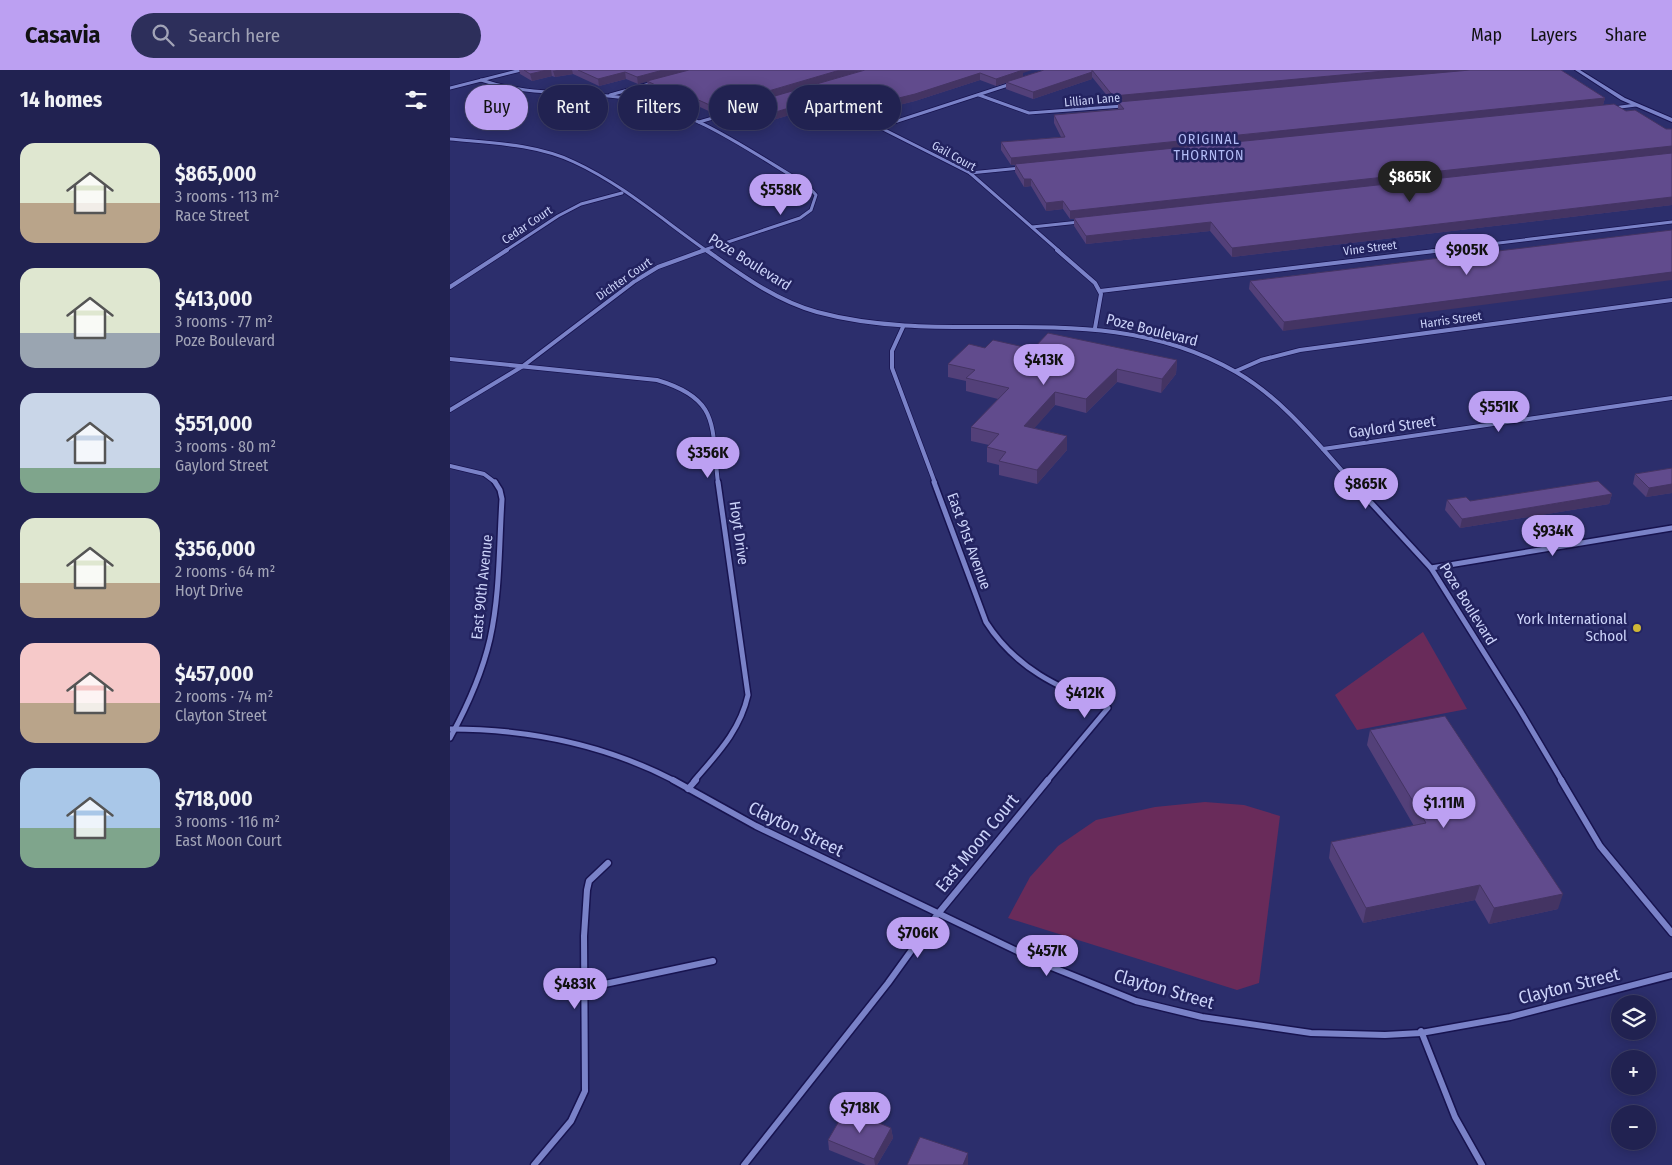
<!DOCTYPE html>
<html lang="en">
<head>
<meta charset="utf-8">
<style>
	body { margin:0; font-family:"Fira Sans Condensed",sans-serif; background:#2d2f5b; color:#f1f3f6; height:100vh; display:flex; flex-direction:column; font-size:19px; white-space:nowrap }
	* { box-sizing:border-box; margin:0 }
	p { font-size:16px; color:#a2a4b7 }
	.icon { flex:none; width:28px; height:28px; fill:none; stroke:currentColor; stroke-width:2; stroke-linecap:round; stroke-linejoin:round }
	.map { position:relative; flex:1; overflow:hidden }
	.details { display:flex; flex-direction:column; background:#212251; width:450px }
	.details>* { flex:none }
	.guide { position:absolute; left:15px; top:15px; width:475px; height:45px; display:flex; gap:10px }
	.controls { position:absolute; left:1161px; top:925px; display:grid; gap:10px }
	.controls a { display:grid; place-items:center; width:45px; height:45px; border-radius:50%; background:#212251; box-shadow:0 2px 12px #0003,0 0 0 1px #3e3f68; font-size:25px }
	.price { position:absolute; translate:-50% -42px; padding:0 11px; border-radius:18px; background:#bca0f2; color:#111; font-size:16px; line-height:32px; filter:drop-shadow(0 1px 2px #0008) }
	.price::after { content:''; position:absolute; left:50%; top:30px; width:15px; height:11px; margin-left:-8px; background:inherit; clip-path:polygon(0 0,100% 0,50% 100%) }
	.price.selected { background:#222; color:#fff }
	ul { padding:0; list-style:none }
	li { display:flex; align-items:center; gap:15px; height:125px; padding:0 20px }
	li span { display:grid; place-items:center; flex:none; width:140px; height:100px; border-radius:15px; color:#555 }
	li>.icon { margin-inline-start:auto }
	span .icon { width:60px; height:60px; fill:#fffc; stroke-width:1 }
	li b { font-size:21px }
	h2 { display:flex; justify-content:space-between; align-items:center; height:60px; padding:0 20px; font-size:21px }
	.tag { padding:0 18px; border-radius:22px; background:#212251; box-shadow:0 2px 12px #0003,0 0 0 1px #3e3f68; font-size:18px; line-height:45px }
	.tag.selected { background:#bca0f2; color:#111 }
	header { display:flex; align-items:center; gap:30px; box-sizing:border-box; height:70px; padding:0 25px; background:#bca0f2; color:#111 }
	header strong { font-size:24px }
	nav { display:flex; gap:28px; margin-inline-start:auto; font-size:18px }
	.search { width:350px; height:45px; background:#2d2f5b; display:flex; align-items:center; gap:12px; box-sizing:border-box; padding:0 18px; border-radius:28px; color:#a2a4b7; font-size:19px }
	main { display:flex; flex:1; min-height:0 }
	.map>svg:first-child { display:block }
	.green { fill:#692b5a }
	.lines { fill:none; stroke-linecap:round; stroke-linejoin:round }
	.minor-far3-casing { stroke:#17134f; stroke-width:4.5 }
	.minor-far2-casing { stroke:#17134f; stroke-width:5.5 }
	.minor-far1-casing { stroke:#17134f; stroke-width:8 }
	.minor-casing { stroke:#17134f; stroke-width:9 }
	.tertiary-casing { stroke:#17134f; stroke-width:2 }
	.minor-far3 { stroke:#7a82c8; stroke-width:3 }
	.minor-far2 { stroke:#7a82c8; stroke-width:4 }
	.minor-far1 { stroke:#7a82c8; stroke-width:5 }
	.minor { stroke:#7a82c8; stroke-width:6 }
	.tertiary { fill:#7a82c8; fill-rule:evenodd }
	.wall { fill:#534079 }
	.shaded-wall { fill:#443463 }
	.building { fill:#614b8d; stroke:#443463 }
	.poi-dot { fill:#d0b736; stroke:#232360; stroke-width:2 }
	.labels { text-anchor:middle; stroke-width:5; stroke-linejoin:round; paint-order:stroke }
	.far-street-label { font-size:12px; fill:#ccd3f9; stroke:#232360 }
	.far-neighbourhood-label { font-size:14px; letter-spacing:1px; fill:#b2bbf6; stroke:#232360 }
	.street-label { font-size:15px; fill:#ccd3f9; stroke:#232360 }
	.poi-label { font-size:15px; fill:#ccd3f9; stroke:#232360; text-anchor:end }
	.near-street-label { font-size:18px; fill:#ccd3f9; stroke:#232360 }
</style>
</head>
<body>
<header>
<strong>Casavia</strong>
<div class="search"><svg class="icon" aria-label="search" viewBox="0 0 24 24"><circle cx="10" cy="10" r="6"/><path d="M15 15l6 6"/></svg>Search here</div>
<nav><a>Map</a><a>Layers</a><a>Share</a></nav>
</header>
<main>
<section class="details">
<h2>14 homes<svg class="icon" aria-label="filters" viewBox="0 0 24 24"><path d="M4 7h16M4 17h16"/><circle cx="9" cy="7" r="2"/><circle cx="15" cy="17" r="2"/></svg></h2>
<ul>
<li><span style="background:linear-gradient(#dfe7d0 60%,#b9a48a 0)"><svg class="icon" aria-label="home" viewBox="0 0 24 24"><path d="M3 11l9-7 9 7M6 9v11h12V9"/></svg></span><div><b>$865,000</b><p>3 rooms · 113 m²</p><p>Race Street</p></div></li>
<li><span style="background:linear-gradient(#dfe7d0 65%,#9aa5b1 0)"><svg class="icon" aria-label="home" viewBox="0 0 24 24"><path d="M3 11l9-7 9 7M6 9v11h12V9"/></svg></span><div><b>$413,000</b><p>3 rooms · 77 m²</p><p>Poze Boulevard</p></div></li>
<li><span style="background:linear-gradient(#c9d6e8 75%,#7fa58c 0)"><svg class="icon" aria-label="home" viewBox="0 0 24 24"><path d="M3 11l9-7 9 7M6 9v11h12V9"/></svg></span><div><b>$551,000</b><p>3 rooms · 80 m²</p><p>Gaylord Street</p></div></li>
<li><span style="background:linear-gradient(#dfe7d0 65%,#b9a48a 0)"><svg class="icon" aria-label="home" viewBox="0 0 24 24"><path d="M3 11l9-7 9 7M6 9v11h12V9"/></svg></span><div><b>$356,000</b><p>2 rooms · 64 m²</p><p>Hoyt Drive</p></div></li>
<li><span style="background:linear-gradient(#f6c9c9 60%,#b9a48a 0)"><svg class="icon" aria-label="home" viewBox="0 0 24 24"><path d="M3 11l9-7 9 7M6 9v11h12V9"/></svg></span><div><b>$457,000</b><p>2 rooms · 74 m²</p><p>Clayton Street</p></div></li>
<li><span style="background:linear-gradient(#a9c7e8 60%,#7fa58c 0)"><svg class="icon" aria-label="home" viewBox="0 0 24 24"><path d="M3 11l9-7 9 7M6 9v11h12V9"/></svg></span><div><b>$718,000</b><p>3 rooms · 116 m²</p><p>East Moon Court</p></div></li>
</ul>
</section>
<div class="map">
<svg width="1222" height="1095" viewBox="0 0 1222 1095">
	<rect width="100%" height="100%" fill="#2c2e6c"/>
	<g class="green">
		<polygon points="973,562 1017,639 907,660 885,625"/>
		<polygon points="755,732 794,735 830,746 809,913 787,920 558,848 580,807 608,776 646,750 705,737"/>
	</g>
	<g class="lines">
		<defs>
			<g id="minor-far3">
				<path d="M31,10C80,27 130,20 181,29C246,41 301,82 357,115L366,125L361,140L350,148L251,181"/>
				<polyline points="561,14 429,57 520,103 609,181"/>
				<polyline points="0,18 71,0"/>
				<polyline points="160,25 203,13"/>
				<polyline points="529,25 579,43 673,36"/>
				<polyline points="1163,38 1186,35"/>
				<polyline points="249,52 280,43"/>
				<path d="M0,69C41,73 86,74 124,92C172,114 214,151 257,181"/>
				<polyline points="520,103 570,98"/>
				<polyline points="582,157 629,152"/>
				<polyline points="55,181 108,146 131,134 172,123"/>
				<polyline points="982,181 1222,152"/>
			</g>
			<g id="minor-far2">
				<path d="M256,180C290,204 326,231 367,242C509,280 651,224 786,302C833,329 867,373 903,413"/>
				<polyline points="607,180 645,213 651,224 645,258"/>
				<polyline points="0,217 57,180"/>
				<polyline points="650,221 993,180"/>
				<polyline points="453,257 442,281 442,298 485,413"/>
				<path d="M0,289L207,310C271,329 261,356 268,413"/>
				<polyline points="786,301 811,290 850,280 1222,230"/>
				<polyline points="0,340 73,296 185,211 208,197 255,180"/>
				<polyline points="873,379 1222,328"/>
				<polyline points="0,396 34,404 46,413"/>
			</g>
			<g id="minor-far1">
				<path d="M484,412L536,552C566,599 608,617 658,638L597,711"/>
				<polyline points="902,412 981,498 1070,640 1112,711"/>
				<polyline points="981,498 1222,458"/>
				<path d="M0,659C78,659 156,675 225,711"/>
				<path d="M0,668C17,637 32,604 40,569C50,524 49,476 52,429L50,420L45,412"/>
				<path d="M244,711C267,684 290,661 298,625L268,412"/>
			</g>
			<g id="minor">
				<polyline points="223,710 306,756 594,894 686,931 752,947 861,963 935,965 971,963 1060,947 1222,905"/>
				<polyline points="1111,710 1150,776 1222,863"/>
				<polyline points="238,719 246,710"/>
				<polyline points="136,918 263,891"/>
				<polyline points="971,961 1005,1047 1032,1095"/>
				<polyline points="84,1095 121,1051 135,1021 134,866 137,820 139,811 158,793"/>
				<polyline points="294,1095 438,913 487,845 598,710"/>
			</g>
			<polygon id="tertiary" points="1125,0 1130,0 1175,28 1222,48 1222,52 1171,30"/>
		</defs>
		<use href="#minor-far3" class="minor-far3-casing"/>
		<use href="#minor-far2" class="minor-far2-casing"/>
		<use href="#minor-far1" class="minor-far1-casing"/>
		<use href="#minor" class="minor-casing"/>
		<use href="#tertiary" class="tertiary-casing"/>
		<use href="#minor-far3" class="minor-far3"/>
		<use href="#minor-far2" class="minor-far2"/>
		<use href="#minor-far1" class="minor-far1"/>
		<use href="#minor" class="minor"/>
		<use href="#tertiary" class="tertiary"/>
	</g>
	<g class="wall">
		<polygon points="69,0 415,0 573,3 573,7 546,16 530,10 465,31 409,45 380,33 296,58 274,48 273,41 265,44 224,25 217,27 198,18 197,11 188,14 176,9 149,16 123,4 105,7 102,6 82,11 70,4"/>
		<polygon points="594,0 1111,0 1155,28 1153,35 1176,41 1216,59 1222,59 1222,135 782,187 760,161 636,174 624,156 624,149 620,149 613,139 596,141 581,116 574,117 565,102 565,95 561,95 551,80 551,72 611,67 604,53 604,45 668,39 668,33 663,33 642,7 642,9 583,29 556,19 556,12"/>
		<polygon points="1222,160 833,261 799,219 800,211"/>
		<polygon points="535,278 583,279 727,290 726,304 711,323 667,312 636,343 605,335 584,358 617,366 617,380 587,414 549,405 549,395 537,392 537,377 539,375 521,371 521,357 548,329 516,321 516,311 498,307 498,294"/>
		<polygon points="1222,398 1222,423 1196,427 1183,414 1185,404"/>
		<polygon points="1162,424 1159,434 1010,458 995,440 997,430 1020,431"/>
		<polygon points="920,660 1108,839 1039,854 1025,830 913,853 879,788 881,772 964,756 917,675"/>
		<polygon points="441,1058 443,1068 427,1095 416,1095 379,1080 378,1070"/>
	</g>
	<g class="shaded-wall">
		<polygon points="97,0 101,0 102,6 82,11 80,4"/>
		<polygon points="107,0 122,0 123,4 105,7 103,1"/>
		<polygon points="213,0 239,0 188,14 187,7"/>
		<polygon points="390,0 414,0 265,44 264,37"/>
		<polygon points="572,0 582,0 573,3 573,7 546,16 546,9"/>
		<polygon points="945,0 1021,0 663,33 663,26"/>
		<polygon points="175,2 176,9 149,16 148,9"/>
		<polygon points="642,2 642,9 583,29 583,22"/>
		<polygon points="530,3 530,10 465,31 409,45 408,38"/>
		<polygon points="222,18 224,25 217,27 216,20"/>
		<polygon points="380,26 380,33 296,58 295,51"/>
		<polygon points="1155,28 1153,35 561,95 561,88"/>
		<polygon points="1222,76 1222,84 624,148 624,149 620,149 620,141"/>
		<polygon points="574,109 581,109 581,116 574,117"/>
		<polygon points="1222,127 1222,135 782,187 782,178"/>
		<polygon points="613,131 613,139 596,141 596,133"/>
		<polygon points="761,152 760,161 636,174 636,166"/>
		<polygon points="1222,202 1222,210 833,261 834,252"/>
		<polygon points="727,290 726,304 711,323 712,309"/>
		<polygon points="667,299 667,312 636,343 636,329"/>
		<polygon points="605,322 605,335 574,370 574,356"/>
		<polygon points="617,366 617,380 587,414 587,400"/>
		<polygon points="1222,414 1222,423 1196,427 1199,418"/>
		<polygon points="1162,424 1159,434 1010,458 1012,449"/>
		<polygon points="1030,815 1025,830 913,853 916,838"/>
		<polygon points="1113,824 1108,839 1039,854 1044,838"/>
		<polygon points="441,1058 443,1068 427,1095 425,1095 424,1089"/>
		<polygon points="518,1083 518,1095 513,1095"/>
	</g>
	<g class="building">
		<polygon points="74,0 97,0 80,4"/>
		<polygon points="128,0 213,0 187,7 175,2 148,9"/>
		<polygon points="239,0 390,0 264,37 222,18 216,20 197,11"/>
		<polygon points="415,0 573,0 546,9 530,3 465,24 408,38 380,26 295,51 273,41"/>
		<polygon points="594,0 642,0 642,2 583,22 556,12"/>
		<polygon points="642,0 945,0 663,26"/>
		<polygon points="1020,0 1111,0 1155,28 561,88 551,72 615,67 604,45 674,39 668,32"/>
		<polygon points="1164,34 1176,41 1185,40 1216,59 1222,59 1222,76 620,141 613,131 596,133 581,109 574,109 565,94"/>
		<polygon points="1222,83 1222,127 782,178 761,152 636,166 624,148"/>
		<polygon points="1222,160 1222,202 834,252 800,211"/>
		<polygon points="598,263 727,290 712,309 667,299 636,329 605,322 574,356 617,366 587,400 549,391 556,382 537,377 549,364 521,357 559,318 516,308 525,300 498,294 519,274 535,278 543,270 583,279"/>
		<polygon points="1222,398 1222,414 1199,418 1185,404"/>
		<polygon points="1148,411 1162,424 1012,449 997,430 1016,427 1020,431"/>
		<polygon points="995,646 1113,824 1044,838 1030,815 916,838 881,772 976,753 920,660"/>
		<polygon points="396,1039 441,1058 424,1089 378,1070"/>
		<polygon points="470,1067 518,1083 513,1095 457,1095"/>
	</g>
	<circle class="poi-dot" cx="1187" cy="558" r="5"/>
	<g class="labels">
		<g class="far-street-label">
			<text transform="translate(642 30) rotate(-5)" y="4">Lillian Lane</text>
			<text transform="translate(504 86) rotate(29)" y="4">Gail Court</text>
			<text transform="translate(77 155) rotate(-34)" y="4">Cedar Court</text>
			<text transform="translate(920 178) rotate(-7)" y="4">Vine Street</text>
			<text transform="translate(174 209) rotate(-35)" y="4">Dichter Court</text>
			<text transform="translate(1001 250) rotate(-8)" y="4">Harris Street</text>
		</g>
		<g class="far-neighbourhood-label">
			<text x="759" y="74">ORIGINAL<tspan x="759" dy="16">THORNTON</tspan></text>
		</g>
		<g class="street-label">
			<text transform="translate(300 192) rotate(32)" y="5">Poze Boulevard</text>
			<text transform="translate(702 260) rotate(14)" y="5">Poze Boulevard</text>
			<text transform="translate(942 357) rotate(-8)" y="5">Gaylord Street</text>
			<text transform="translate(289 463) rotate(82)" y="5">Hoyt Drive</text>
			<text transform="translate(519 471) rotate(70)" y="5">East 91st Avenue</text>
			<text transform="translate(32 517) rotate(-84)" y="5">East 90th Avenue</text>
			<text transform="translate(1018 534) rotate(58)" y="5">Poze Boulevard</text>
		</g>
		<g class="poi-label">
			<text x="1177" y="554">York International<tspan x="1177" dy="17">School</tspan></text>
		</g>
		<g class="near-street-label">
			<text transform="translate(346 759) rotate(26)" y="6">Clayton Street</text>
			<text transform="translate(527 773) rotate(-51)" y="6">East Moon Court</text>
			<text transform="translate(1119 916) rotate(-14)" y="6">Clayton Street</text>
			<text transform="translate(714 919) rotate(16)" y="6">Clayton Street</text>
		</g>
	</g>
</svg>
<div class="controls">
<a><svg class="icon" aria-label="layers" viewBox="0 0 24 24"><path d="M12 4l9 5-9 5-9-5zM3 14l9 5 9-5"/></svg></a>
<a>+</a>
<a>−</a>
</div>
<b class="price selected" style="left:960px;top:133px">$865K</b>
<b class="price" style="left:331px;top:146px">$558K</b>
<b class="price" style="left:1017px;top:206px">$905K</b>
<b class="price" style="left:594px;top:316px">$413K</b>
<b class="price" style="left:1049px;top:363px">$551K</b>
<b class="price" style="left:258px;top:409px">$356K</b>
<b class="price" style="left:916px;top:440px">$865K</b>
<b class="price" style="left:1103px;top:487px">$934K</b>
<b class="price" style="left:635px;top:649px">$412K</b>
<b class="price" style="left:994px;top:759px">$1.11M</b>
<b class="price" style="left:468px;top:889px">$706K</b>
<b class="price" style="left:597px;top:907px">$457K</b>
<b class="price" style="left:125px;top:940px">$483K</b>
<b class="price" style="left:410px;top:1064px">$718K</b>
<div class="guide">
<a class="tag selected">Buy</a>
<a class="tag">Rent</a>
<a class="tag">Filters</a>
<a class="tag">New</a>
<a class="tag">Apartment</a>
</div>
</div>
</main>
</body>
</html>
